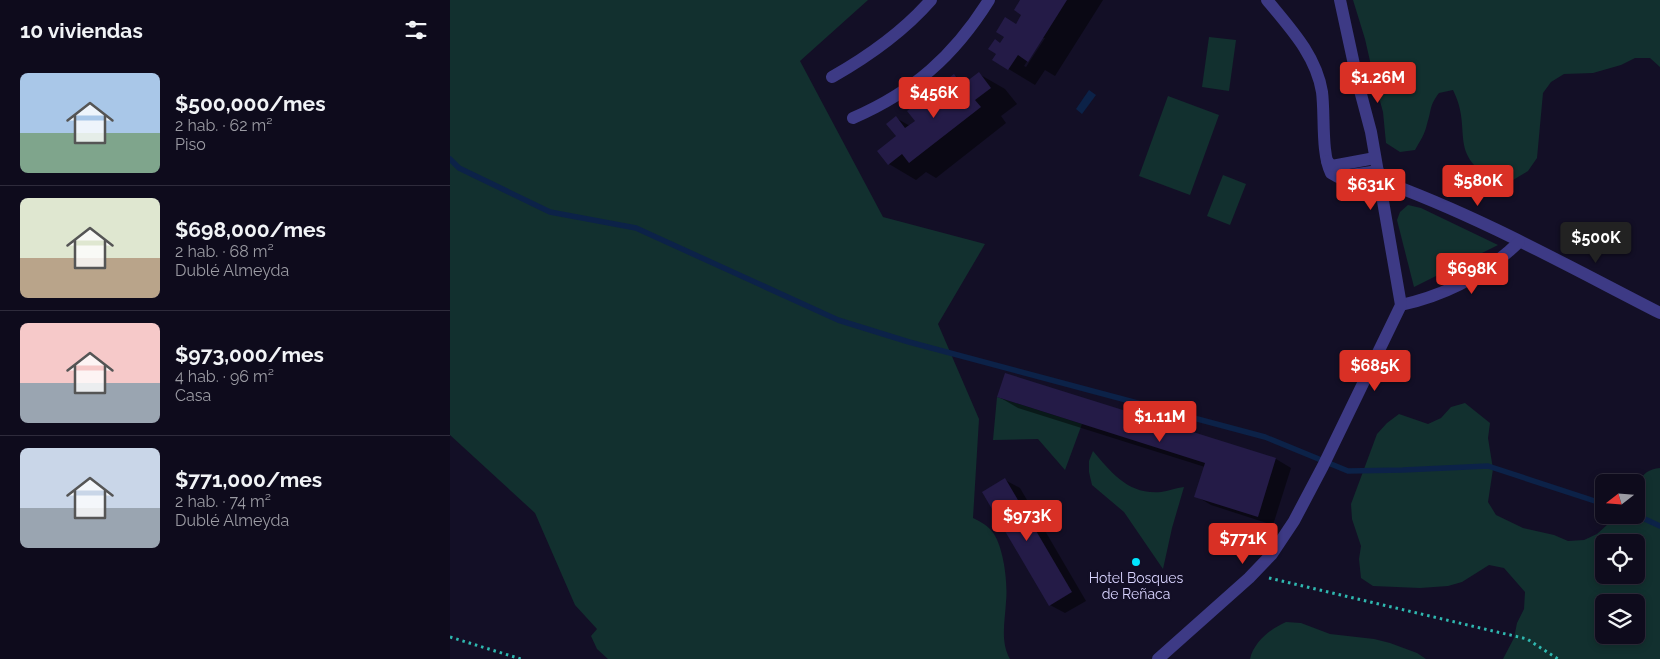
<!DOCTYPE html>
<html lang="es">
<head>
<meta charset="utf-8">
<style>
	body { margin:0; font-family:Raleway,sans-serif; background:#1c1929; color:#f1f3f6; height:100vh; display:flex; flex-direction:column; font-size:19px; white-space:nowrap }
	* { box-sizing:border-box; margin:0 }
	p { font-size:16px; color:#9b9ba3 }
	.icon { flex:none; width:28px; height:28px; fill:none; stroke:currentColor; stroke-width:2; stroke-linecap:round; stroke-linejoin:round }
	.map { position:relative; flex:1; overflow:hidden }
	.sheet { display:flex; flex-direction:column; background:#0e0b1c; width:450px }
	.sheet>* { flex:none }
	.needle { width:32px; rotate:253deg }
	.buttons { position:absolute; left:1145px; top:474px; display:grid; gap:10px }
	.buttons a { display:grid; place-items:center; width:50px; height:50px; border-radius:8px; background:#0e0b1c; box-shadow:0 2px 8px #0003,0 0 0 1px #2e2b3b; font-size:25px }
	.price { position:absolute; translate:-50% -42px; padding:0 11px; border-radius:5px; background:#d93025; color:#fff; font-size:16px; line-height:32px; filter:drop-shadow(0 1px 2px #0008) }
	.price::after { content:''; position:absolute; left:50%; top:30px; width:15px; height:11px; margin-left:-8px; background:inherit; clip-path:polygon(0 0,100% 0,50% 100%) }
	.price.selected { background:#222; color:#fff }
	ul { padding:0; list-style:none }
	li { display:flex; align-items:center; gap:15px; height:125px; padding:0 20px }
	li+li { border-top:1px solid #2e2b3b }
	li span { display:grid; place-items:center; flex:none; width:140px; height:100px; border-radius:8px; color:#555 }
	li>.icon { margin-inline-start:auto }
	span .icon { width:60px; height:60px; fill:#fffc; stroke-width:1 }
	li b { font-size:21px }
	h2 { display:flex; justify-content:space-between; align-items:center; height:60px; padding:0 20px; font-size:21px }
	main { display:flex; flex:1; min-height:0 }
	.map>svg:first-child { display:block }
	.green { fill:#12302f; fill-rule:evenodd }
	.water { fill:#0c2248 }
	.shadow { fill:#0007; fill-rule:evenodd }
	.lines { fill:none; stroke-linecap:round; stroke-linejoin:round }
	.stream { stroke:#0c2248; stroke-width:5.5 }
	.building { fill:#241b47 }
	.path { stroke:#2fb8b0; stroke-width:3; stroke-dasharray:2.5 4; stroke-linecap:butt }
	.minor { stroke:#3d3a85; stroke-width:12 }
	.poi-dot { fill:#00e5ff; stroke:#130f26; stroke-width:2 }
	.labels { text-anchor:middle; stroke-width:4.5; stroke-linejoin:round; paint-order:stroke }
	.poi-label { font-size:14px; fill:#d9d4ff; stroke:#130f26 }
</style>
</head>
<body>
<main>
<section class="sheet">
<h2>10 viviendas<svg class="icon" aria-label="filters" viewBox="0 0 24 24"><path d="M4 7h16M4 17h16"/><circle cx="9" cy="7" r="2"/><circle cx="15" cy="17" r="2"/></svg></h2>
<ul>
<li><span style="background:linear-gradient(#a9c7e8 60%,#7fa58c 0)"><svg class="icon" aria-label="home" viewBox="0 0 24 24"><path d="M3 11l9-7 9 7M6 9v11h12V9"/></svg></span><div><b>$500,000/mes</b><p>2 hab. · 62 m²</p><p>Piso</p></div></li>
<li><span style="background:linear-gradient(#dfe7d0 60%,#b9a48a 0)"><svg class="icon" aria-label="home" viewBox="0 0 24 24"><path d="M3 11l9-7 9 7M6 9v11h12V9"/></svg></span><div><b>$698,000/mes</b><p>2 hab. · 68 m²</p><p>Dublé Almeyda</p></div></li>
<li><span style="background:linear-gradient(#f6c9c9 60%,#9aa5b1 0)"><svg class="icon" aria-label="home" viewBox="0 0 24 24"><path d="M3 11l9-7 9 7M6 9v11h12V9"/></svg></span><div><b>$973,000/mes</b><p>4 hab. · 96 m²</p><p>Casa</p></div></li>
<li><span style="background:linear-gradient(#c9d6e8 60%,#9aa5b1 0)"><svg class="icon" aria-label="home" viewBox="0 0 24 24"><path d="M3 11l9-7 9 7M6 9v11h12V9"/></svg></span><div><b>$771,000/mes</b><p>2 hab. · 74 m²</p><p>Dublé Almeyda</p></div></li>
</ul>
</section>
<div class="map">
<svg width="1210" height="659" viewBox="0 0 1210 659">
	<rect width="100%" height="100%" fill="#130f26"/>
	<g class="green">
		<path d="M0,0H418L350,61L433,217L535,244L488,324L529,419L523,518C531,522 539,526 544,534C554,550 558,584 556,602C555,621 550,642 560,659H158L147,649L141,636L147,629L125,605L85,513L0,435Z"/>
		<path d="M903,0H1210V67L1200,58H1185L1171,65L1143,73L1114,74L1101,82L1093,93L1087,158L1078,171L1063,180L1048,183C995,153 1024,132 1003,90L989,93C979,106 982,109 977,124C975,134 970,141 965,150L950,152L936,143L933,112L925,83L915,39Z"/>
		<polygon points="759,37 786,40 779,91 752,87"/>
		<polygon points="718,96 769,115 740,195 689,176"/>
		<polygon points="773,175 796,184 780,225 757,216"/>
		<polygon points="958,205 971,208 1048,245 964,287 947,220 950,212"/>
		<polygon points="547,397 632,424 615,470 588,439 543,440"/>
		<path d="M1015,403L1040,423L1038,438L1043,469L1038,502L1046,515L1073,528L1104,535L1118,541L1134,540L1147,534L1168,515H1186C1186,496 1184,470 1210,468V659H1053L1064,638L1067,623L1074,609L1075,592L1054,568L1039,565L1012,582L998,586L970,588L923,586L911,578L909,559L911,546L902,519L901,504L927,434L937,423L949,414L978,424L991,418L1001,407ZM1154,542H1186V575H1154ZM1154,602H1186V635H1154Z"/>
		<path d="M643,451C661,472 678,495 711,492C718,491 726,488 734,487L722,528L713,569L674,512L642,485L639,472V461Z"/>
		<path d="M836,622L851,623L880,634L924,639L940,643L967,653L976,659H800C804,642 820,629 836,622Z"/>
	</g>
	<polygon class="water" points="639,90 646,95 632,114 626,109"/>
	<g class="shadow">
		<path d="M572,0H653L605,76L595,70L585,85L544,60L551,44L573,15ZM592,38H595L576,67L574,66Z"/>
		<polygon points="529,74 555,89 567,104 551,116 556,123 486,178 476,172 466,180 439,164 429,151 447,136 446,118 460,126 467,121 476,97 488,104 496,98 504,75 517,83"/>
		<polygon points="556,374 826,459 841,468 823,525 761,505 746,496 755,467 568,408 549,397"/>
		<polygon points="555,480 570,488 636,601 615,613 600,605"/>
	</g>
	<g class="lines">
		<g class="stream">
			<polyline points="0,159 9,168 100,212 186,228 388,320 459,342 815,437 898,471 953,470 1038,466 1154,504"/>
			<polyline points="1186,515 1210,526"/>
		</g>
	</g>
	<g class="building">
		<polygon points="570,0 617,0 578,62 568,55 558,70 542,60 546,54 538,49 545,39 550,43 554,37 546,32 555,17 566,24 571,15 564,10"/>
		<polygon points="529,72 541,88 525,100 531,107 459,163 452,154 438,165 427,151 446,136 436,124 446,116 455,128 465,121 457,111 476,96 484,106 494,97 487,87 504,74 512,85"/>
		<polygon points="555,373 826,458 808,517 744,497 755,463 547,397"/>
		<polygon points="555,478 622,592 599,606 532,492"/>
	</g>
	<g class="lines">
		<g class="path">
			<polyline points="819,578 1077,639 1108,659"/>
			<polyline points="0,637 71,659"/>
		</g>
		<g class="minor">
			<path d="M817,0C840,28 866,55 872,92C875,115 871,153 881,173L888,177L928,171"/>
			<path d="M382,77C419,56 453,32 481,0"/>
			<path d="M403,118C463,92 504,56 539,0"/>
			<polyline points="877,161 882,166 925,158"/>
			<path d="M929,180C1027,215 1118,266 1210,313"/>
			<path d="M951,305C997,295 1035,275 1069,242"/>
			<polyline points="708,659 799,578 822,554 844,521 873,466 951,305 921,132 908,83 890,0"/>
		</g>
	</g>
	<circle class="poi-dot" cx="686" cy="562" r="5"/>
	<g class="labels">
		<g class="poi-label">
			<text x="686" y="583">Hotel Bosques<tspan x="686" dy="16">de Reñaca</tspan></text>
		</g>
	</g>
</svg>
<div class="buttons">
<a><svg class="needle" viewBox="-14 -14 28 28"><path d="M0-13l5 13h-10z" fill="#e53935"/><path d="M0 13l5-13h-10z" fill="#9b9ba3"/></svg></a>
<a><svg class="icon" aria-label="locate" viewBox="0 0 24 24"><circle cx="12" cy="12" r="6"/><path d="M12 2v4M12 18v4M2 12h4M18 12h4"/></svg></a>
<a><svg class="icon" aria-label="layers" viewBox="0 0 24 24"><path d="M12 4l9 5-9 5-9-5zM3 14l9 5 9-5"/></svg></a>
</div>
<b class="price" style="left:928px;top:104px">$1.26M</b>
<b class="price" style="left:484px;top:119px">$456K</b>
<b class="price" style="left:1028px;top:207px">$580K</b>
<b class="price" style="left:921px;top:211px">$631K</b>
<b class="price selected" style="left:1146px;top:264px">$500K</b>
<b class="price" style="left:1022px;top:295px">$698K</b>
<b class="price" style="left:925px;top:392px">$685K</b>
<b class="price" style="left:710px;top:443px">$1.11M</b>
<b class="price" style="left:577px;top:542px">$973K</b>
<b class="price" style="left:793px;top:565px">$771K</b>
</div>
</main>
</body>
</html>
